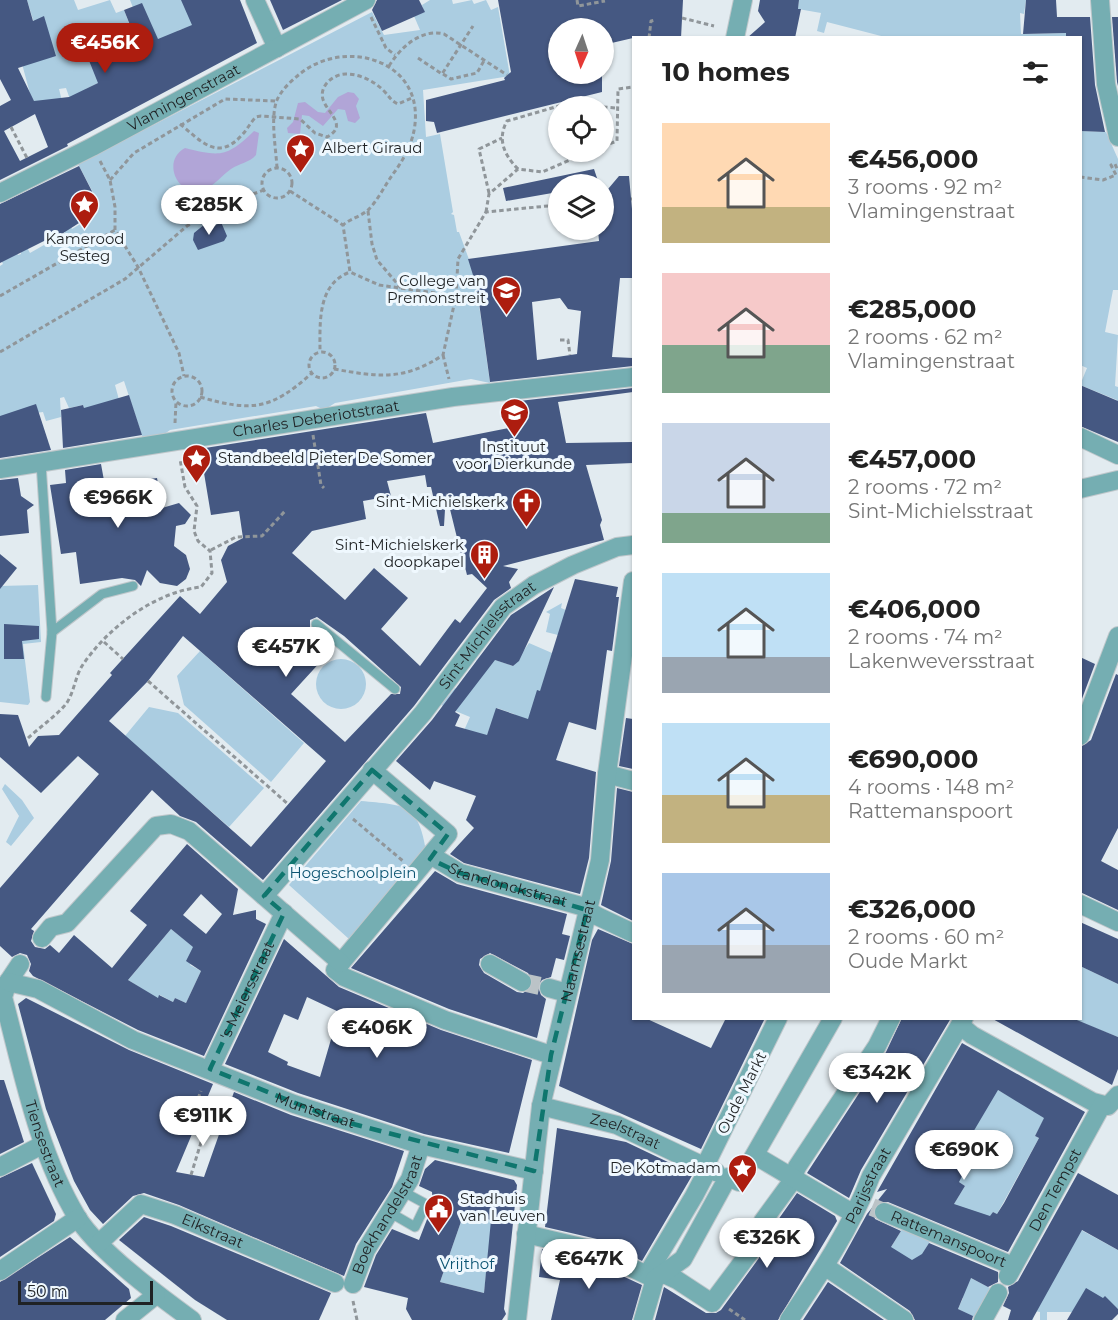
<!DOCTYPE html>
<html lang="en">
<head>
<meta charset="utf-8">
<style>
	body { margin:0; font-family:Montserrat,sans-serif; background:#f2f2f2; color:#222; height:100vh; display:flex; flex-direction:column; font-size:22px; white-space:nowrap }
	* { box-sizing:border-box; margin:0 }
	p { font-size:20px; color:#767676 }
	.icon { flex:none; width:33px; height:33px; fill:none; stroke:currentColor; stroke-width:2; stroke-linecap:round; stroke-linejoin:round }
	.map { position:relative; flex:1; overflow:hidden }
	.details { position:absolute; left:632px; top:36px; width:450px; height:984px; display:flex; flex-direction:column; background:#fff; border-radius:0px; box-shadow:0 2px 4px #0004 }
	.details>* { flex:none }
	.needle { width:39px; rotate:183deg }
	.fabs { position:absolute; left:548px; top:18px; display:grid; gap:12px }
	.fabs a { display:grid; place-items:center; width:66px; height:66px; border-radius:50%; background:#fff; box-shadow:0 2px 4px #0004; font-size:30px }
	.scale { position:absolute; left:18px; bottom:15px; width:135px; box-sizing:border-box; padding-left:6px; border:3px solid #1f2224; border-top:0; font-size:16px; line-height:21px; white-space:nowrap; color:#1f2224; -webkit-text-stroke:4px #eff8fe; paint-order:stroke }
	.price { position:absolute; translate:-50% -51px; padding:0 14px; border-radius:21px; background:#fff; color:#222; font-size:20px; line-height:39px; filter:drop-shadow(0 2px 3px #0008) }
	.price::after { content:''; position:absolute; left:50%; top:36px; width:18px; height:14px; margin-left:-9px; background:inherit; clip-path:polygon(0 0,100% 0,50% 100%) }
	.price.selected { background:#ad1d0f; color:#fff }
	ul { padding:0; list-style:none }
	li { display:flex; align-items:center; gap:18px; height:150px; padding:0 30px }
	li span { display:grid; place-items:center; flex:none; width:168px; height:120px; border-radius:0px; color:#555 }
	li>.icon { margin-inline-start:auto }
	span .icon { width:72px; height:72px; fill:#fffc; stroke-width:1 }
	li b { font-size:26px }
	h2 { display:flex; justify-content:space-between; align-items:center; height:72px; padding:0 30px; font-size:26px }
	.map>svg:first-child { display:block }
	.green { fill:#abcde1 }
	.water { fill:#b1a5d7 }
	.building { fill:#455882; fill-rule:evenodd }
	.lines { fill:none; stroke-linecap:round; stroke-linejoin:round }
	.street-tunnel { stroke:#bbc3c7; stroke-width:18; stroke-dasharray:18 9; stroke-linecap:butt }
	.lane-casing { stroke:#bfc7cb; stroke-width:11 }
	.street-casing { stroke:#bfc7cb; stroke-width:20 }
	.path { stroke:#90969a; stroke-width:3; stroke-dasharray:4.5 3; stroke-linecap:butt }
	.lane { stroke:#75aeb2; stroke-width:9 }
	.street { stroke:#75aeb2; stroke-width:18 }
	.marked { fill:none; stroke:#0f766e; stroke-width:4.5; stroke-dasharray:12 8; stroke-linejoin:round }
	.labels { text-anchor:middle; stroke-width:6; stroke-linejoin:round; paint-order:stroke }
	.street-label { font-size:15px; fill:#1f2224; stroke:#eff8fe }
	.poi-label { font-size:15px; fill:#1f2224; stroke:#eff8fe; text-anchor:end }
	.park-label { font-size:15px; fill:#0c5472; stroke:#eff8fe }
</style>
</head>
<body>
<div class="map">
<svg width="1118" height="1320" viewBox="0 0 1118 1320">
	<rect width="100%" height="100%" fill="#e2ebf0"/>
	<g class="green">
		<polygon points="27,0 74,0 78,10 110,0 116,13 124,10 139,49 102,81 86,89 88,96 72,105 66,88 59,89 65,113 36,106 35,101 32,101 14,34 35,26"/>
		<polygon points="130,0 184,0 193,26 179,30 164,53 154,31 144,35"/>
		<polygon points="430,0 452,0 453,4 472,0 474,4 486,0 491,10 498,7 510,76 423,90 426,137 440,134 453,212 451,214 454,215 457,232 459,232 475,276 490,383 471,379 335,403 324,410 316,406 170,430 159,438 144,442 124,381 115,385 121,407 84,408 83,405 69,408 64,397 60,398 61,417 46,421 43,412 0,418 0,266 3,264 0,258 11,242 18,255 21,254 19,232 30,253 65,233 51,207 58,204 72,229 87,220 81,209 97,200 78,164 372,12 384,35 420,30 414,16 424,12 422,5"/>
		<polygon points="799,0 1026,0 1024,14 1020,13 1021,34 1066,33 1066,37 885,37 827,22 824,33 817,31 821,13 798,9"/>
		<polygon points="1080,131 1106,132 1118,159 1118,290 1113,290 1105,332 1118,335 1115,386 1118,387 1118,421 1110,418 1117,400 1080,385 1087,368 1080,365"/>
		<polygon points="38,585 41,642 23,644 30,702 28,705 0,702 0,586"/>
		<polygon points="562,603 561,608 573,613 562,636 546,632 550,614 546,612"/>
		<polygon points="529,643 552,653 530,729 514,714 497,708 487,735 462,735 470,717 441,705 455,688 467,695 487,669 476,661 481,655 513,666"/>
		<polygon points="200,651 304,743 271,782 184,705 177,676"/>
		<circle cx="341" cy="684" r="25"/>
		<polygon points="149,707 178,713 264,788 229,827 125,736"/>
		<polygon points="5,784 22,800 34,818 11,846 6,842 19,816 2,789"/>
		<path d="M361,801C404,805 418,803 426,850L349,939L289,885Z"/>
		<polygon points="171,929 200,952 190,965 201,971 186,1003 175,998 173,1002 160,995 158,999 128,980"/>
		<polygon points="1080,966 1118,984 1118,1037 1072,1019 1080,1018"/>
		<polygon points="991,1086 1045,1117 1035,1136 1039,1138 997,1214 993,1212 990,1218 952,1207 965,1186 948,1175 975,1150 982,1154 985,1149 969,1139"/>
		<polygon points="464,1213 492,1219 484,1293 440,1282"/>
		<polygon points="904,1226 932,1238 923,1253 992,1289 976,1318 958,1309 963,1298 885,1257"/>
		<polygon points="1081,1230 1118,1250 1118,1309 1103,1298 1072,1312 1047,1312 1047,1320 1040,1320 1040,1312 1034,1311 1033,1320 1019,1320"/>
	</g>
	<g class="water">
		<polygon points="348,92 354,93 359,99 356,106 360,118 355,123 348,121 345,110 338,109 323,126 309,116 302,115 300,134 288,133 287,128 293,122 298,103 305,102 318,112 325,113 338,97"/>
		<path d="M254,131L259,133L256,155C249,163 240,163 231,169C222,175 216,184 206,189C179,201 160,161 185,148C221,157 227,157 254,131Z"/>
	</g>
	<g class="building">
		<path d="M0,0H27L33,21L44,16L56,56L18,68L34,101L69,97L98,83L88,58L136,40L124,10L142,3L158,39L192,25L181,0H240L257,43L67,144L68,146L0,180V106L11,100L0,79ZM35,114L48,147L20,161L4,131Z"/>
		<polygon points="270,0 342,0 283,30"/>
		<polygon points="377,0 419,0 425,12 382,31 372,10"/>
		<polygon points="498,0 683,0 681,38 633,38 603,45 603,28 558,28 558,74 602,74 602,92 437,133 434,122 426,121 426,100 505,80 504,78 511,72"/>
		<polygon points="760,0 799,0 798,9 801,9 795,38 747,38 765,22 758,11"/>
		<polygon points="1026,0 1056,0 1057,17 1090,17 1095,85 1105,132 1080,131 1080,38 1066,38 1066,33 1023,34"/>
		<polygon points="1112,17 1118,17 1118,86 1117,82"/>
		<polygon points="79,166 97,201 74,213 79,223 57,237 56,235 0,263 0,204"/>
		<polygon points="594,169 599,184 558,184 558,192 506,201 503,188"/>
		<path d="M619,176H629L633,220V278H620L612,357L633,358V366L490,382L477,288L468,259L599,241L598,230H603V195ZM560,298L568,309L581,311L577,354L537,360L532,302Z"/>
		<polygon points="221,222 227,236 224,241 198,250 193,240 194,233 205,224 213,227"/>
		<polygon points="1080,385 1118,401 1118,442 1080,426"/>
		<path d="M633,388V392L558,402L566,443L633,442V463L586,465L602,520L600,525L604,540L503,566L518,569L509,582L511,588L494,600L414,706L263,880L196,822L180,816L152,790L31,929L34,931L31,941L35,947L45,949L50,945L59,953L74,935L112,968L147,925L130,911L187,844L238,889L233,915L256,910V919L266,924L204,1056L138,1030L33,976L29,971L31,964L27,955L20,953L12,957L0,946V888L99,774L78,756L41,793L0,757V714L18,715L29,747L38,736L59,735L112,675L110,673L180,596L200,614L227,582L221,560L228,546L243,538L239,511L211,515L202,461L206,460L205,448L426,413L433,443L524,425L519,401ZM425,475L427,487H431L440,526H444L446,493L462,558L454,557L465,567L467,575L472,574L487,588L460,623L455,619L420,666L381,629L408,598L374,568L345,600L292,553L312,531L366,519L363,501L391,496L387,481ZM317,617L344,636L401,687L400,694H391L345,742L291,694L334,647L310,627V620ZM183,636L326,761L251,847L109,721L148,681ZM201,894L222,914L206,934L183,915ZM171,929L193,947L186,961L201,971L186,1003L175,998L173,1002L159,995L158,998L128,980Z"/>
		<polygon points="129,395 142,435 63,448 61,410 83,405 84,408"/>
		<polygon points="36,404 51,450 0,458 0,416"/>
		<polygon points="101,464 105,486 157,478 162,508 179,503 191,515 185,524 176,526 174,546 186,555 190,569 186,579 177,586 160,583 147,570 141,586 135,580 122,578 80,584 76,552 61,554 50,485 66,483 65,470"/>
		<polygon points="18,478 21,496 34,505 27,510 29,533 0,536 0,480"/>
		<polygon points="0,554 17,568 0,589"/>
		<polygon points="575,579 618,587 616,597 619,597 612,651 607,650 596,730 569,722 556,760 596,772 589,858 580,894 464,863 450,854 474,828 466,820 476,796 434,781 430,790 396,761 432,720 511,615 554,587 519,661 513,666 495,660 455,712 460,715 455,726 487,735 496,708 528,719 537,690 540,691"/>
		<polygon points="4,624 39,626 39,639 22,641 24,659 4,659"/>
		<polygon points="1080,657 1095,664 1080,704"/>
		<polygon points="1116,674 1118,675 1118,828 1101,861 1118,870 1118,910 1080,892 1080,747 1091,740"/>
		<polygon points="626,718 633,719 633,769 619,766"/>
		<polygon points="617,788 633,792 633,921 601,905 611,861"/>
		<path d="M435,871L457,884L567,914L562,934L570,936L564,960L556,958L551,977L542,980L538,986L541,995L546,999L537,1038L449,1009L351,968ZM490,953L528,973L533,981L531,988L523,993L517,992L484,973L479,965L480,959Z"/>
		<polygon points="1080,922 1118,939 1118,984 1080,966"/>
		<polygon points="598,929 633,944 633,1018 645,1018 711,1048 726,1018 765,1018 701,1149 559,1086 592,940"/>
		<path d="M284,939L339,987L441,1030L532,1060L509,1153L424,1134L298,1093L225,1064ZM307,997L339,1012L320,1077L287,1065L288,1062L268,1052L284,1014L298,1020Z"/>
		<polygon points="26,998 129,1050 213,1084 176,1172 204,1177 234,1092 291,1115 404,1151 392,1187 356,1244 344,1276 179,1205 144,1193 133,1196 103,1224 90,1210 74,1181 46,1109 18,1004"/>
		<polygon points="902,1018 951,1018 861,1170 849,1198 807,1173 886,1052"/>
		<polygon points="991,1018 1072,1018 1118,1037 1118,1069 1112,1085"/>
		<path d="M962,1043L1085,1112L1008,1252L888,1202L877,1203L873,1213L875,1219L901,1231L891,1247L912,1260L922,1254L929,1243L998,1272V1282L988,1287L971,1278L958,1309L973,1316L972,1320H915L910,1311L840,1263L867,1214L887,1189L877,1192ZM998,1090L1044,1118L1035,1136L1039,1138L1004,1203L997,1214L993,1212L990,1216L954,1204L965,1186L959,1182L978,1145L969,1139Z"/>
		<polygon points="0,1080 4,1080 24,1142 0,1154"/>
		<polygon points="557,1128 626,1142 693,1174 642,1261 597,1239 545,1227"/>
		<path d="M435,1160L514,1180L517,1185L504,1309L506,1314L502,1320H412L406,1309L408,1298L364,1287L376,1255L392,1229L419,1240L433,1204L432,1192L419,1186L425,1169ZM464,1213L491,1220L484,1293L440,1282Z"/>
		<polygon points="32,1163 56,1214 54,1221 0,1257 0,1178"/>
		<polygon points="1078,1173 1118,1195 1118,1250 1082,1230 1032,1320 1008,1320 1011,1310 1003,1306 1009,1293 1008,1287 1018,1281"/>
		<polygon points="797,1193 835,1216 837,1221 778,1320 655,1320 664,1287 706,1313 716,1313 721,1310 759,1258 773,1227"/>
		<polygon points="144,1217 171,1226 331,1293 319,1320 227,1320 195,1300 119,1240"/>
		<polygon points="70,1237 129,1289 131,1298 105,1320 0,1320 0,1282"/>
		<polygon points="542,1249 590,1261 642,1285 632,1320 551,1320 560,1280 539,1277"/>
		<polygon points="828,1282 884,1320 803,1320"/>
		<polygon points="1086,1288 1103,1298 1105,1296 1118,1309 1118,1314 1112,1320 1067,1320"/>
	</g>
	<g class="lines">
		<g class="street-tunnel">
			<polyline points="522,982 549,988"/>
			<polyline points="872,1207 884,1212"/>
		</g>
		<defs>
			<g id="lane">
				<polyline points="41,463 52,632 46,697"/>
				<polyline points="316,624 395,689"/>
				<polyline points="52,632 102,594 133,586"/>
				<polyline points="389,1212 415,1227 426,1204 402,1191"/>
			</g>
			<g id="street">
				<polyline points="255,0 277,48"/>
				<polyline points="1100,0 1106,84 1118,137"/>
				<polyline points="735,38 743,0"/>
				<path id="s1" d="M0,193L92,147L366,0"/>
				<polyline points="1080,437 1118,455"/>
				<path id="s2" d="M0,469L453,397L633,377"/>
				<polyline points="1080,489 1118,480"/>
				<polyline points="1080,736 1118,636"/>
				<polyline points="372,770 448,834 335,970 344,977 445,1020 551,1055"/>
				<polyline points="607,774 633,781"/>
				<path id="s3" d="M432,856L460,873L581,906L597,916L633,933"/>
				<polyline points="1080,904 1118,922"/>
				<polyline points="42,938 51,927 67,923 156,826 171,824 189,831 264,896"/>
				<path id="s4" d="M341,963L264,896L423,713L503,607L534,585L573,565L617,547L633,545"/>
				<path id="s5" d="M20,964L8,982L3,997C23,1072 37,1150 77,1217C98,1251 159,1296 192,1320"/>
				<polyline points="490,964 522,982"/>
				<path id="s6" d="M8,982L38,989L133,1040L294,1104L421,1145L534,1171"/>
				<polyline points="549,988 567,993"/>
				<polyline points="778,1018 708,1160 704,1177 694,1196 651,1268 677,1280 712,1303 750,1252 763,1221 790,1184 797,1167 877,1046 891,1018"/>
				<polyline points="961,1026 972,1035 1093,1102 1108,1106 1118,1095"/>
				<path id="s7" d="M210,1069L284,913"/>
				<path id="s8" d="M541,1106L617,1125L716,1172"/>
				<polyline points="756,1156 854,1214"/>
				<polyline points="0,1167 42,1145"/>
				<path id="s9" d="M884,1212L1013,1266"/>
				<polyline points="526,1234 594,1250 655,1279"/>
				<path id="s10" d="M99,1243L141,1204L175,1215L335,1283"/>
				<polyline points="826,1267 904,1320"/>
				<polyline points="0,1271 78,1218"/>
				<path id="s11" d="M1008,1276L1102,1105"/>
				<path id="s12" d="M353,1284L366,1250L410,1179L421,1145"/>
				<polyline points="125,1320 156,1295"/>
				<path id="s13" d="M517,1320L541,1106L600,860L607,774L633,581"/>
				<polyline points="643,1320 655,1279 683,1259 728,1177 739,1182 833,1018"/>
				<path id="s14" d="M789,1320C820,1274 851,1228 871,1176L964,1018"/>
				<polyline points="983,1320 998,1293"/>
			</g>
		</defs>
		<use href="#lane" class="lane-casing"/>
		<use href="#street" class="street-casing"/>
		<g class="path">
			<polyline points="577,0 578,6 605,1"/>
			<polyline points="371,17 386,48 395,55"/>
			<polyline points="682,18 714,26"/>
			<polyline points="649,38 651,21 655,20"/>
			<polyline points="418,58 442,74 473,26"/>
			<path d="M389,66C400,48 421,28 444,34L507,75"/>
			<polyline points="443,74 451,79 477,73 485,59"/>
			<polyline points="603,107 616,108"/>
			<path d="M180,124C200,140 217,162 241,136C247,130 250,123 256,117L261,116L300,119L315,133L327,137C347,126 330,115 324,102C317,88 332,74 346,74C360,74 374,81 384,91C389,96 391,101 398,104L412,98"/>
			<polyline points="11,127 28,160"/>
			<polyline points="603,146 617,141 618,89 633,87"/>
			<polyline points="100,161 110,180 115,207 115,230 138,267 179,353 184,376"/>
			<circle cx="277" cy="183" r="15"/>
			<path d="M277,168C276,149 270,117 277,100C282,89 292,80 301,73C346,38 422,60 415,124C413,143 404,159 393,174C385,185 377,202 367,211C359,217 350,219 343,225"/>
			<path d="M518,169C504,155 497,139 507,121L566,104L598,106"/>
			<polyline points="1080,177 1103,180 1116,175 1111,165 1115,164 1118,171"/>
			<polyline points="110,180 134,153 225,99 277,101"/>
			<path d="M290,191L343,225L350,272C317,284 320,323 320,352"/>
			<polyline points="489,193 479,149 502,138"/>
			<polyline points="631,199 633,199"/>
			<polyline points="603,201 609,200"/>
			<polyline points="368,211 372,244 377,260 401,288"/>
			<polyline points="486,212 489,194 518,169 542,172 589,152"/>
			<polyline points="0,296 115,230"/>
			<polyline points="456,296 458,259 486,212 558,205"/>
			<polyline points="560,340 568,340 570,355"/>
			<polyline points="0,352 125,279 187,226 220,206 264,190"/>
			<circle cx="322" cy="365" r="13"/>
			<polyline points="443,355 449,379"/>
			<path d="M334,369C378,377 404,381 443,355L456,296L379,285L350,272"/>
			<circle cx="187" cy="391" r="15"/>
			<path d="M200,397C252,412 271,410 312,373"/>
			<polyline points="175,423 176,402"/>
			<polyline points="313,435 321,485 324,488"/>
			<polyline points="211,550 236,537 262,536 285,511"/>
			<polyline points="104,642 123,659"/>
			<polyline points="148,681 288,804"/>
			<path d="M28,738C40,727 56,716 66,704C74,693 75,677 82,666C108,627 155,592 201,587L212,573L210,551L198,541L194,531L197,506L185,487L180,459"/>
			<polyline points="353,819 403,861"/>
			<polyline points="191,1175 210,1113 199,1096 201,1091"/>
			<polyline points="353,1301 357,1320"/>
			<polyline points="729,1309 745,1320"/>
		</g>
		<use href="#lane" class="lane"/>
		<use href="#street" class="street"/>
	</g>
	<path class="marked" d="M372,770L448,834L430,859L460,873L587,910L551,1055L534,1171L338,1120L210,1069L284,913L264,896Z"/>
	<defs>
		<symbol id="sight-pin" viewBox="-11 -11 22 30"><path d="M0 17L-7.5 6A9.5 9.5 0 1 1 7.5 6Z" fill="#ad1d0f" stroke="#eff8fe"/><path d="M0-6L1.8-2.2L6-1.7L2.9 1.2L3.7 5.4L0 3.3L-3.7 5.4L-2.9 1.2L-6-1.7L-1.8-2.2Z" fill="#fff"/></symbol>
		<symbol id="university-pin" viewBox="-11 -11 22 30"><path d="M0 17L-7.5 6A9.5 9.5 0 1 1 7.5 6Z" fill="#ad1d0f" stroke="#eff8fe"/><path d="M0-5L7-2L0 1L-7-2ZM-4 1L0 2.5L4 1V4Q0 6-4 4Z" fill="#fff"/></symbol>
		<symbol id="church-pin" viewBox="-11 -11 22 30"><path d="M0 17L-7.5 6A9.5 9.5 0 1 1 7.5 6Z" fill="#ad1d0f" stroke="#eff8fe"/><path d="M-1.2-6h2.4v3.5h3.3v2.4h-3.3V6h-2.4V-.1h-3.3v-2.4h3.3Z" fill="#fff"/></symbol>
		<symbol id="building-pin" viewBox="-11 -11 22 30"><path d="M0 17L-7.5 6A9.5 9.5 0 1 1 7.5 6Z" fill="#ad1d0f" stroke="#eff8fe"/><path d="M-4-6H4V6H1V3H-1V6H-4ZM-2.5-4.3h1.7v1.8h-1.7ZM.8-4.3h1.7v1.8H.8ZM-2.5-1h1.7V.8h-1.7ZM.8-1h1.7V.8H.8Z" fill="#fff"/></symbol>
		<symbol id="civic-pin" viewBox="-11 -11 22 30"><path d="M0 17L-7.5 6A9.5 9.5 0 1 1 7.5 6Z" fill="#ad1d0f" stroke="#eff8fe"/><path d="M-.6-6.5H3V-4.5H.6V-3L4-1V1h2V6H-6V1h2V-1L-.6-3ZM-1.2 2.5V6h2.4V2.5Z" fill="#fff"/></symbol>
	</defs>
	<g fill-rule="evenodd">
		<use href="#sight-pin" x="284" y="132" width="33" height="45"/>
		<use href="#sight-pin" x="68" y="188" width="33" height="45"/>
		<use href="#university-pin" x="490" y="274" width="33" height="45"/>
		<use href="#university-pin" x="498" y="396" width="33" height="45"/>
		<use href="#sight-pin" x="180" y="442" width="33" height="45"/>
		<use href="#church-pin" x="510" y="486" width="33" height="45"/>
		<use href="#building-pin" x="468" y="538" width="33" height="45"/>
		<use href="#sight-pin" x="726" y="1152" width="33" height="45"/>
		<use href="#civic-pin" x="422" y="1192" width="33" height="45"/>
	</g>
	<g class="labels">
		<g class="street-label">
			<text dy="5" stroke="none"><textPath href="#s1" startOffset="207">Vlamingenstraat</textPath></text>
			<text dy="5" stroke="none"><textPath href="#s2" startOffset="320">Charles Deberiotstraat</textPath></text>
			<text dy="5" stroke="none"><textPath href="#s4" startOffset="446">Sint-Michielsstraat</textPath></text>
			<text dy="5" stroke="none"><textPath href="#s3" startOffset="82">Standonckstraat</textPath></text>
			<text dy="5" stroke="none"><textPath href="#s13" startOffset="375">Naamsestraat</textPath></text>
			<text dy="5" stroke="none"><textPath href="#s7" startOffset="87">'s Meiersstraat</textPath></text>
			<text transform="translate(742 1093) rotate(-63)" y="5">Oude Markt</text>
			<text dy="5" stroke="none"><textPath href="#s6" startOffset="334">Muntstraat</textPath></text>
			<text dy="5" stroke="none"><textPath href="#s8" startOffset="88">Zeelstraat</textPath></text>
			<text dy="5" stroke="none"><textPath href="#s5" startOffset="190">Tiensestraat</textPath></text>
			<text dy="5" stroke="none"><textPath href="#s14" startOffset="156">Parijsstraat</textPath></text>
			<text dy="5" stroke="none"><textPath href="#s11" startOffset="98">Den Tempst</textPath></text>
			<text dy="5" stroke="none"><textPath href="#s12" startOffset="78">Boekhandelstraat</textPath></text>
			<text dy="5" stroke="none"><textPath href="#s10" startOffset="134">Eikstraat</textPath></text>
			<text dy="5" stroke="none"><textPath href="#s9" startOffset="70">Rattemanspoort</textPath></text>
		</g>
		<g class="poi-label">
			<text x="322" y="153" text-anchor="start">Albert Giraud</text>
			<text x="85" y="244" text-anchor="middle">Kamerood<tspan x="85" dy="17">Sesteg</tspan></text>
			<text x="486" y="286">College van<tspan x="486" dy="17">Premonstreit</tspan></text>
			<text x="514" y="452" text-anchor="middle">Instituut<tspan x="514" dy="17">voor Dierkunde</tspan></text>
			<text x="218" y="463" text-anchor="start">Standbeeld Pieter De Somer</text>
			<text x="505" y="507">Sint-Michielskerk</text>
			<text x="464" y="550">Sint-Michielskerk<tspan x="464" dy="17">doopkapel</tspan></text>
			<text x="721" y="1173">De Kotmadam</text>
			<text x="460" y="1204" text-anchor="start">Stadhuis<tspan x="460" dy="17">van Leuven</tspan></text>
		</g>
		<g class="park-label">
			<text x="353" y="878">Hogeschoolplein</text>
			<text x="467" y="1269">Vrijthof</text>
		</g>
	</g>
</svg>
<div class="fabs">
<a><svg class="needle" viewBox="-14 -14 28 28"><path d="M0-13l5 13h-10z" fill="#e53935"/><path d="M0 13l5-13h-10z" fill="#767676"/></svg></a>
<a><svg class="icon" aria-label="locate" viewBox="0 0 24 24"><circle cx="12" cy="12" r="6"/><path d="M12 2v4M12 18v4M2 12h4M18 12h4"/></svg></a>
<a><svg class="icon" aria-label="layers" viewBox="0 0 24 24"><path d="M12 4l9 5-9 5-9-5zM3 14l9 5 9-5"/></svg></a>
</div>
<div class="scale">50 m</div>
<b class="price selected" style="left:105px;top:74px">€456K</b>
<b class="price" style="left:209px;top:236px">€285K</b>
<b class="price" style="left:118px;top:529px">€966K</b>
<b class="price" style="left:286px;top:678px">€457K</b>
<b class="price" style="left:377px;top:1059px">€406K</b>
<b class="price" style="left:877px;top:1104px">€342K</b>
<b class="price" style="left:203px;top:1147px">€911K</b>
<b class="price" style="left:964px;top:1181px">€690K</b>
<b class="price" style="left:767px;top:1269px">€326K</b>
<b class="price" style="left:589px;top:1290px">€647K</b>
<section class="details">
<h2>10 homes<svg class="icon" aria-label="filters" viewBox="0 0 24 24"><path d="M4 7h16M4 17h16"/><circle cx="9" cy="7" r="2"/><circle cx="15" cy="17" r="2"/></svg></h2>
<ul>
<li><span style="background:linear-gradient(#ffd9b3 70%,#c2b280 0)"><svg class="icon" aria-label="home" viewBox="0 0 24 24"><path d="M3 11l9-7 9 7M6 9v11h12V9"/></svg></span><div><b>€456,000</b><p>3 rooms · 92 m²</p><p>Vlamingenstraat</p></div></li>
<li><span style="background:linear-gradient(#f6c9c9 60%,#7fa58c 0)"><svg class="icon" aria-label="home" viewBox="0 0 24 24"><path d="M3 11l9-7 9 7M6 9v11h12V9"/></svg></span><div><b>€285,000</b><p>2 rooms · 62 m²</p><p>Vlamingenstraat</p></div></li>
<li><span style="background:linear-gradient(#c9d6e8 75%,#7fa58c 0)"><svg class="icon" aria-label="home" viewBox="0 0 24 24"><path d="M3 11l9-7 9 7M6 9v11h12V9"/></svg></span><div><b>€457,000</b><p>2 rooms · 72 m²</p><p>Sint-Michielsstraat</p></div></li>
<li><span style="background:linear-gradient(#bfe0f5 70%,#9aa5b1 0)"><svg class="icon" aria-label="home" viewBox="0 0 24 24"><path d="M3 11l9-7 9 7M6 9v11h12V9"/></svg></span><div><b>€406,000</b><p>2 rooms · 74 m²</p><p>Lakenweversstraat</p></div></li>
<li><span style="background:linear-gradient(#bfe0f5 60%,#c2b280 0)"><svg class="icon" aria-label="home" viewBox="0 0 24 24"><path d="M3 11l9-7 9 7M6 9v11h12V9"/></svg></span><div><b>€690,000</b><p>4 rooms · 148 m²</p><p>Rattemanspoort</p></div></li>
<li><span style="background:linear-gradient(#a9c7e8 60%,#9aa5b1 0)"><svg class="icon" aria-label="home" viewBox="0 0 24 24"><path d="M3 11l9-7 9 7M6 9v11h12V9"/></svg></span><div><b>€326,000</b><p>2 rooms · 60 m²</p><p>Oude Markt</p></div></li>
</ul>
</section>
</div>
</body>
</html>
